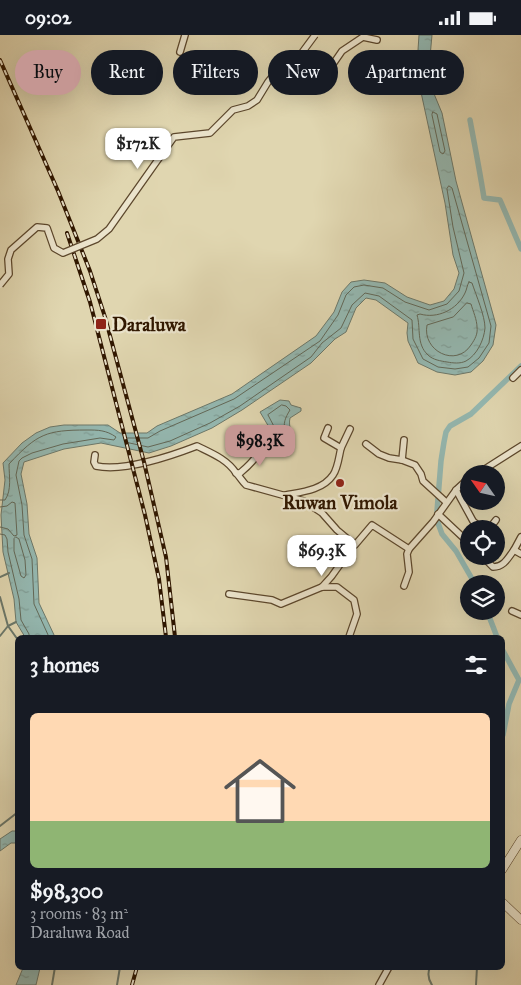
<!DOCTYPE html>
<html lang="en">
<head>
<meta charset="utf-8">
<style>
	body { margin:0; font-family:"IM FELL Great Primer",serif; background:#20242c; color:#f1f3f6; height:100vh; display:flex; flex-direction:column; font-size:19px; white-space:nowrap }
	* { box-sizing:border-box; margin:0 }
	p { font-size:16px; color:#9ea1a6 }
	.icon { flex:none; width:28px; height:28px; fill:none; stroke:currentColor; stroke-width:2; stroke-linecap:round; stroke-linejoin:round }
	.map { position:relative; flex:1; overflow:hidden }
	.panel { position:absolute; left:15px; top:600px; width:490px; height:335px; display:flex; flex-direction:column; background:#171b24; border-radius:8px; box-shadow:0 5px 20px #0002 }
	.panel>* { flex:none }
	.hud { position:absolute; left:15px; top:15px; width:491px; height:45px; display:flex; gap:10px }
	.needle { width:32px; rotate:304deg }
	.controls { position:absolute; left:460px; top:430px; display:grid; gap:10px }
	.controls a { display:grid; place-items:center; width:45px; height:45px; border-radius:50%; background:#171b24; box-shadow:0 5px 20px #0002; font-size:25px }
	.price { position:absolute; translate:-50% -42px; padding:0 11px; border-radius:10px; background:#fff; color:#222; font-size:16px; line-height:32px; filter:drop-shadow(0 1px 2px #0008) }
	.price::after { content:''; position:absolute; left:50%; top:30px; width:15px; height:11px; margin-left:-8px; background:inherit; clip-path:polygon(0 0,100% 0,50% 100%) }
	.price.selected { background:#c59692; color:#111 }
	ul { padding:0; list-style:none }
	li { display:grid; align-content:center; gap:10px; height:265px; padding:0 15px }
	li+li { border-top:1px solid #363941 }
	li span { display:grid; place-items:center; height:155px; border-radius:8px; color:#555 }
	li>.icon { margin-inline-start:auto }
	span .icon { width:90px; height:90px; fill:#fffc; stroke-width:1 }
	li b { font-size:21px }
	h2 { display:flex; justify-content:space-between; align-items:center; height:60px; padding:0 15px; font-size:21px }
	.tag { padding:0 18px; border-radius:22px; background:#171b24; box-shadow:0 5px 20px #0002; font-size:18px; line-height:45px }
	.tag.selected { background:#c59692; color:#111 }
	.status { display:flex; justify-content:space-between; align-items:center; height:35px; padding:0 25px; background:#171b24; direction:ltr }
	.status svg { height:14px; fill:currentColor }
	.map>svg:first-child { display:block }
	.water { fill:url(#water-ripples); stroke:#6c786a }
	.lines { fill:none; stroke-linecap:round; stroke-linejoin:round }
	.shore { stroke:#626858; stroke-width:1 }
	.stream { stroke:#6c786a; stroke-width:2 }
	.canal { stroke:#94b8b1; stroke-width:5.5 }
	.minor-casing { stroke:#5c472c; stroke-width:8 }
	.tertiary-casing { stroke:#5c472c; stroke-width:9 }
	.minor { stroke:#ebe4cc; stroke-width:5.5 }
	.tertiary { stroke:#ebe4cc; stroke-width:8 }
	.rail-casing { stroke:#301700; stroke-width:4 }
	.rail { stroke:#ebe4cc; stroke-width:2; stroke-dasharray:5.5; stroke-linecap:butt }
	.minor-bridge-casing { stroke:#5c472c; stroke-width:8; stroke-linecap:butt }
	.minor-bridge { stroke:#ebe4cc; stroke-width:5.5 }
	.poi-dot { fill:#8f2418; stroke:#ebe4cc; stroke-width:2 }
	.labels { text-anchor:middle; stroke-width:4.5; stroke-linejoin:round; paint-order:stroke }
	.poi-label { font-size:19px; font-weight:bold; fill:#301700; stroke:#ebe4cc; text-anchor:start }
</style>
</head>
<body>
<div class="status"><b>09:02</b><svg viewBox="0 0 49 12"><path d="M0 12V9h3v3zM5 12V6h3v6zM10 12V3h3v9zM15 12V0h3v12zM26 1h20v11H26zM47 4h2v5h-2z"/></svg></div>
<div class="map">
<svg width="521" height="950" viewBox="0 0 521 950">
	<defs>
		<pattern id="water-ripples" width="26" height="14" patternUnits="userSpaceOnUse" patternTransform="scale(1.25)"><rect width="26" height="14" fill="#94b8b1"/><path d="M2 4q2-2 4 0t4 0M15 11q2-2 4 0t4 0" fill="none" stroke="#809d96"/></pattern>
	</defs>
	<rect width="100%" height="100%" fill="#e0d6b0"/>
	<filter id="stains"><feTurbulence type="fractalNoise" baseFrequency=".004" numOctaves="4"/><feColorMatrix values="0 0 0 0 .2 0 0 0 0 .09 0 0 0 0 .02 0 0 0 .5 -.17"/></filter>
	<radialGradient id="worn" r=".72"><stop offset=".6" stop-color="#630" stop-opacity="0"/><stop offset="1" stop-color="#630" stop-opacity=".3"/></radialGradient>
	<g class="water">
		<polygon points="419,0 432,0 429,33 432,54 442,78 456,146 496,290 493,310 483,326 471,337 455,340 437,337 418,328 408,306 407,298 408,288 376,265 366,263 356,273 346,297 335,304 311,328 242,375 212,393 171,411 149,418 101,408 64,414 24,427 21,439 27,469 29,499 37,523 39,568 55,602 25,602 16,587 14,564 3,517 1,480 5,445 3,428 22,408 36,398 50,392 64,390 108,390 120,398 147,398 157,391 232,359 316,301 334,277 342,257 351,247 364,245 385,248 407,262 430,270 444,266 454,254 459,238 453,220 445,168 419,48 417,30"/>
		<path d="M280,365L289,366L291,370L301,373V376L290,383C288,391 293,399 289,406L276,404L260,377Z"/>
		<polygon points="12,796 17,796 17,808 11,808 0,816 0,804"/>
		<polygon points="23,933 40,933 36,950 16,950"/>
	</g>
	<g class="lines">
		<g class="shore">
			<polygon points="433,77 437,79 445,116 443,119 440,117 432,80"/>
			<polygon points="449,151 452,153 491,291 489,308 479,323 468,332 455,334 438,332 423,324 413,304 412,285 379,261 365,258 352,270 341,293 322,308 311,322 240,371 210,388 170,406 148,412 125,407 126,403 148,403 160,396 234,364 320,306 338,280 346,260 354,252 364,250 383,253 405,267 429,275 447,269 459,256 464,238 453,192 447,154"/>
			<path d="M469,247L472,248C476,260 485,281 485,293C484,305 477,320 466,326C460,329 453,328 447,327C441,326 433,325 428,320C416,309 421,293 417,280L420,279C437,284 457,275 465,258C467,254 467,250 469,247Z"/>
			<path d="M467,268L471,269C473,276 477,285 477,292C478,299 475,304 471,310C456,333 422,316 427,290L453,282Z"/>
			<path d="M282,370L286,371L290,375C285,383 283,388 285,398L283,400L278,399L268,380Z"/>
			<path d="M0,465H5C12,455 9,441 9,429C37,399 46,395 87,395C98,395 106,395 116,402L114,405L100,403L63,409L32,418L22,423L19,426L16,440L22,470L24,500L32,524L34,569L49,602"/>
			<polyline points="0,472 7,471 12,467 15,468 17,500 14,501 8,494 0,492"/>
			<polyline points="0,499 5,500 7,504 8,517 19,564 21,585 29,599 29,602"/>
			<polygon points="16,502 19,504 25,525 26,540 24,543 21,541 14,516 14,504"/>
		</g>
		<g class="stream">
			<polyline points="0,542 9,538"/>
			<polyline points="0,562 8,591 18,605"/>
			<polyline points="0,601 8,591 16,587"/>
			<polyline points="0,791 18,777"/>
			<path d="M430,932C427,939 428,944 432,950"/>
			<polyline points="52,950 55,932"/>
			<polyline points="117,950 120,932"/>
			<polyline points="476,950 477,932"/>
		</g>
		<g class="canal">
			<path d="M470,85C475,112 480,137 484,163L500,165L521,214"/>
			<polyline points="475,549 456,516 442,499 438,488 437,476 441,426 444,407 446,397 450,391 471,379 521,331"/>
			<polyline points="487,576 497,602"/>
			<polyline points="502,614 519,645 509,669 503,700"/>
		</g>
		<defs>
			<g id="minor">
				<polyline points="180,17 185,0"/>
				<polyline points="301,19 331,32 342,16 363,2 377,5"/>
				<polyline points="513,343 521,335"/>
				<polyline points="366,409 379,419 389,423 402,425 415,430 421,439 423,446 446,467"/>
				<polyline points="341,413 350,394"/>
				<path d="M95,420L94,427L96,431C123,437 171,421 197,411C211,418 227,424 236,438C240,442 242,446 246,450L304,466L322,478L337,495L355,510L372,490L409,514"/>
				<polyline points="402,425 404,405"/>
				<path d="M236,438H240C251,429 262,417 266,403"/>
				<polyline points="477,439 521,411"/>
				<polyline points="456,455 473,486 482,494"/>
				<path d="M286,460C302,457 323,455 333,440C338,433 339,421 341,413L324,403L328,393"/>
				<polyline points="438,479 469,508"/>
				<polyline points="489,494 496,485"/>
				<polyline points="514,515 521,502"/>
				<path d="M482,521L493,532C504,532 508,523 514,515L521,519"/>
				<polyline points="404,551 409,537 407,519 409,514 433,487 456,455 469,443"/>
				<path d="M322,552C335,539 345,524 351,506"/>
				<polyline points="229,559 272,565 281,569 322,552 337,552 354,565 357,579 349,602"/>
				<polyline points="512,576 521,580"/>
				<polyline points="379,950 389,932"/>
			</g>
			<g id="tertiary">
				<polyline points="502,835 521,805"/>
				<polyline points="502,867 521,885"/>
			</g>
		</defs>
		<use href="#minor" class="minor-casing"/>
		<use href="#tertiary" class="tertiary-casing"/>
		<use href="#minor" class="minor"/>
		<use href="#tertiary" class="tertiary"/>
		<defs>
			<g id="rail">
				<polyline points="0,25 58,156 90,236 105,282 144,427 166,522 175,602"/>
				<polyline points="67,198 90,267 145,480 159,544 166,602"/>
				<polyline points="132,950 137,932"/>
			</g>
		</defs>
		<use href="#rail" class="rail-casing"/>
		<use href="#rail" class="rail"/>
		<defs>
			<polyline id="minor-bridge" points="0,250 9,239 8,224 11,215 37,192 47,193 54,213 63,218 97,204 109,194 174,102 210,98 233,75 248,71 257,65 268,47 284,27 301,19 315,0"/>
		</defs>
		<use href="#minor-bridge" class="minor-bridge-casing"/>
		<use href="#minor-bridge" class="minor-bridge"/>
	</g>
	<g class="poi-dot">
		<rect x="95" y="283" width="12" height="12" rx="2.5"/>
		<circle cx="340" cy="448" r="5"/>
	</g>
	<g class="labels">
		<g class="poi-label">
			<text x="112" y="296">Daraluwa</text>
			<text x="340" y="474" text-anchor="middle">Ruwan Vimola</text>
		</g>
	</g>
	<rect width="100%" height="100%" filter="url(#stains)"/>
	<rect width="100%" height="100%" fill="url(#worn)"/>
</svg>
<div class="controls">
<a><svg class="needle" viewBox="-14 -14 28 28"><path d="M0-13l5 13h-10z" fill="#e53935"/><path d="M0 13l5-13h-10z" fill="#9ea1a6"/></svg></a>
<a><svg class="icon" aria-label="locate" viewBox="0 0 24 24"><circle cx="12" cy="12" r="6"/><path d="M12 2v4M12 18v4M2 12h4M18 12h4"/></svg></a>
<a><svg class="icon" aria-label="layers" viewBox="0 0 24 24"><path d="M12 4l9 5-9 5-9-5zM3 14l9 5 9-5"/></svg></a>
</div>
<b class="price" style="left:138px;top:135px">$172K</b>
<b class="price selected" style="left:260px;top:432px">$98.3K</b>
<b class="price" style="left:322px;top:542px">$69.3K</b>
<div class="hud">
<a class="tag selected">Buy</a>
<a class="tag">Rent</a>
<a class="tag">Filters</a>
<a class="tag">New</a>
<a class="tag">Apartment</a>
</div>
<section class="panel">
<h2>3 homes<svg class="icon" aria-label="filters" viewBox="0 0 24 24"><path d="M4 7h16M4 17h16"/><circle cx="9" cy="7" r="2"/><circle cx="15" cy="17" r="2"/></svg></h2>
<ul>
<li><span style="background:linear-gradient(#ffd9b3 70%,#8fb573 0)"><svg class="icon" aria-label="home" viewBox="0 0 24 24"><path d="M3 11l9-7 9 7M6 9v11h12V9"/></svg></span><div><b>$98,300</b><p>3 rooms · 83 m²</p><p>Daraluwa Road</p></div></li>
</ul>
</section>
</div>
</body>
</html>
